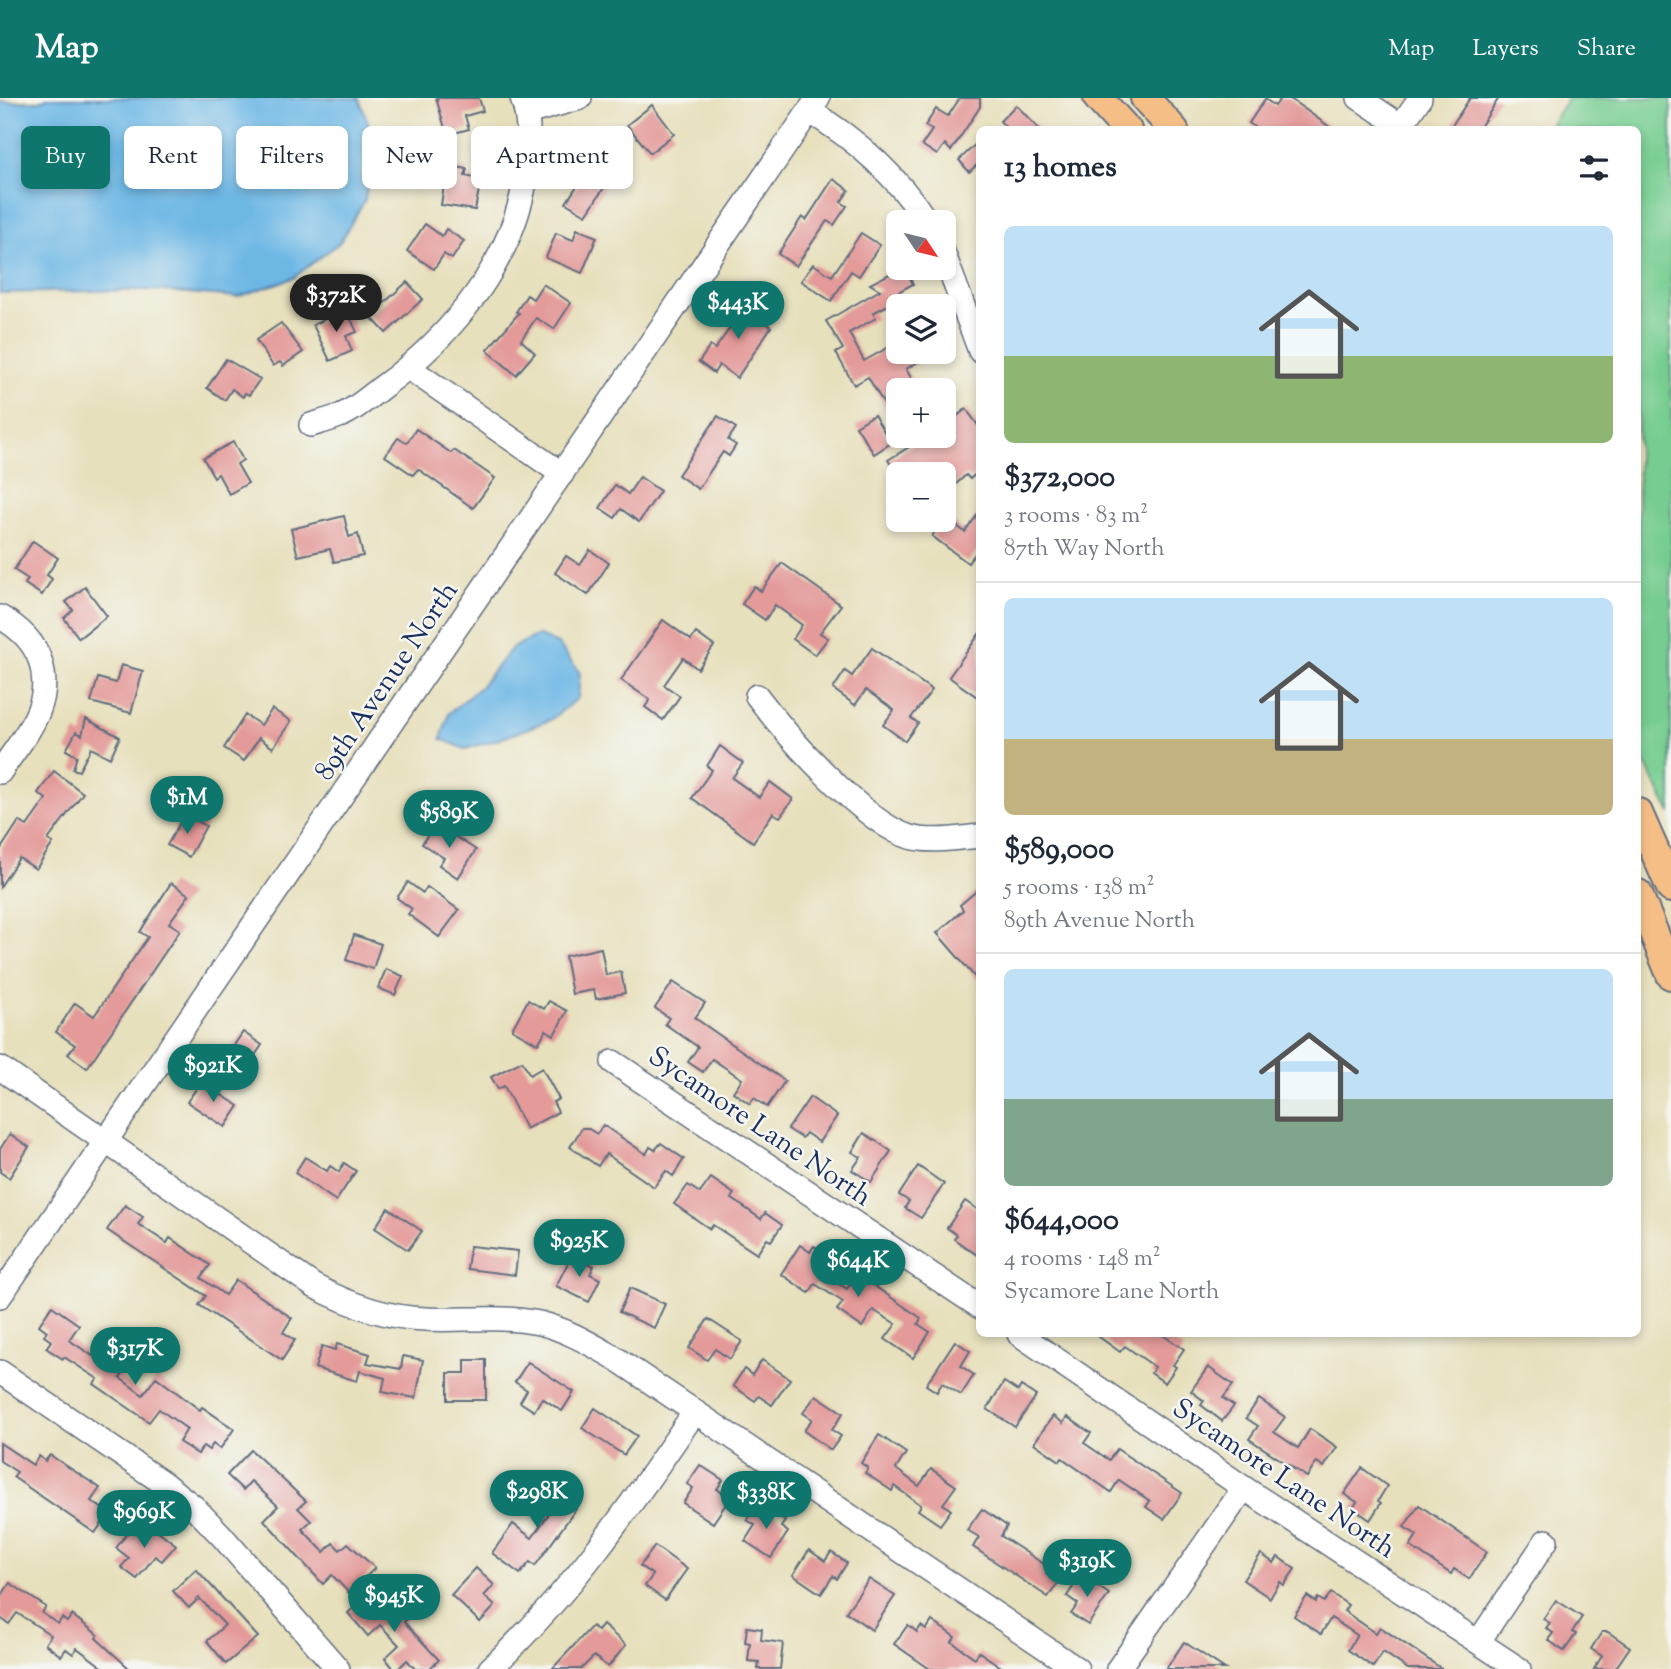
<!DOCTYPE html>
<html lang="en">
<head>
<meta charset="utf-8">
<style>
	body { margin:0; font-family:"Sorts Mill Goudy",serif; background:#f2f2f3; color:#1f2937; height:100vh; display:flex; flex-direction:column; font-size:26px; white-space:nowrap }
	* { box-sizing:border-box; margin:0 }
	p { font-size:23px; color:#747a83 }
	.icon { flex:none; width:38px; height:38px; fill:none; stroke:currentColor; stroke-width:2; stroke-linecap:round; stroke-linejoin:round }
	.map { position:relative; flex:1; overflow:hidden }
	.drawer { position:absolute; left:976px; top:28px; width:665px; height:1211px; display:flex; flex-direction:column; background:#fff; border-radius:10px; box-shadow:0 4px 10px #0003 }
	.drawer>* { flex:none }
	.top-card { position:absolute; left:21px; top:28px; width:665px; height:63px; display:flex; gap:14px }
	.needle { width:46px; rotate:125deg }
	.fabs { position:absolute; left:886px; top:112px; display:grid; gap:14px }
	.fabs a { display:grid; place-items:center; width:70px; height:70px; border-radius:10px; background:#fff; box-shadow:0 4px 10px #0003; font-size:35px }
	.price { position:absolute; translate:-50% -60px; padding:0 16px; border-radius:24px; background:#0f766e; color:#fff; font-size:23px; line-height:46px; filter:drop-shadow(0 2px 4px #0008) }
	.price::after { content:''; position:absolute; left:50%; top:42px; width:21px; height:16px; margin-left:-10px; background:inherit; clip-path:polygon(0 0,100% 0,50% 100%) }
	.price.active { background:#222; color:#fff }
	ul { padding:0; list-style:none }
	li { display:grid; align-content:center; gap:14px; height:371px; padding:0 28px }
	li+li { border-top:2px solid #e0e1e3 }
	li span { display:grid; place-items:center; height:217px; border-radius:10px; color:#555 }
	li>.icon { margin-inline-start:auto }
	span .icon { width:126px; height:126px; fill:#fffc; stroke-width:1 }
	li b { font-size:30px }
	h2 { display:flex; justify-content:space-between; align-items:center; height:84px; padding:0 28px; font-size:30px }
	.pill { padding:0 24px; border-radius:10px; background:#fff; box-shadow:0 4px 10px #0003; font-size:24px; line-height:63px }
	.pill.active { background:#0f766e; color:#fff }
	header { display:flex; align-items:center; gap:42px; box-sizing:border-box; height:98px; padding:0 35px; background:#0f766e; color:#fff }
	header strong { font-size:33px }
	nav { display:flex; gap:38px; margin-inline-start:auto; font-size:24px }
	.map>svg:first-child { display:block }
	.green { fill:#77cd91; stroke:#497e78; stroke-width:2 }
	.water { fill:#6db7e5; stroke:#4473a2; stroke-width:2 }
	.building { fill:#e39a99 }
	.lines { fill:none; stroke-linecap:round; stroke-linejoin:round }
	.minor-casing { stroke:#626d7f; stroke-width:26 }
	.major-casing { stroke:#626d7f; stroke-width:32 }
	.minor { stroke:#fff; stroke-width:23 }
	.major { stroke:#f6be87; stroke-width:28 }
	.labels { text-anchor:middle; stroke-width:5; stroke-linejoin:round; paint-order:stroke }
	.street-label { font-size:28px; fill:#1b2f5e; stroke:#f6f6f2 }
</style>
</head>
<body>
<header>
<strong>Map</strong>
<nav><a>Map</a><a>Layers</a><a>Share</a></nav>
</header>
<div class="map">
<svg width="1671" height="1571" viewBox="0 0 1671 1571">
	<rect width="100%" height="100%" fill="#f6f6f2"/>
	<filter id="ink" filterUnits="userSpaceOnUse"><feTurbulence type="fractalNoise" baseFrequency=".0143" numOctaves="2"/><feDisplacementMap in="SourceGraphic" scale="14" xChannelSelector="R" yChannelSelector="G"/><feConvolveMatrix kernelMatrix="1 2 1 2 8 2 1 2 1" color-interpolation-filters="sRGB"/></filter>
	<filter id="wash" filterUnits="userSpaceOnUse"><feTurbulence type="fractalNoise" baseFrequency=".00686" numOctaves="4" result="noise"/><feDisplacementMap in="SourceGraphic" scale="28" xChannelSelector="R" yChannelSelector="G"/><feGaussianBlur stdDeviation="1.57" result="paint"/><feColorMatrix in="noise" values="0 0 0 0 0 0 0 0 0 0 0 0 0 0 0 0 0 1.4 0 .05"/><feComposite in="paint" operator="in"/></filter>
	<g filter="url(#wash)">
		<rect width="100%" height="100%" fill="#e7e0bc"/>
		<polygon class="green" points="1568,0 1671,0 1671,716 1638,651 1638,32 1547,32"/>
		<g class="water">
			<polygon points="47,0 359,0 375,43 365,102 340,144 293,180 237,199 149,192 0,195 0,4 40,3"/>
			<polygon points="537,537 558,546 580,575 578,600 550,622 497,642 465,651 441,641 449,615 480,589 512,550"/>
		</g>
		<g id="blocks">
			<g class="building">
				<polygon points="436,0 479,0 483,13 465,18 469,31 447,37"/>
				<polygon points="960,0 980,0 980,9 951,53 945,46 937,57 922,47 932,32 925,28 936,11 948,18"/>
				<polygon points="1281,0 1289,0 1334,32 1258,32 1249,25 1265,1 1275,8"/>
				<polygon points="1470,0 1499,0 1478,32 1449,32"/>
				<polygon points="652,7 674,36 650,55 627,27"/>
				<polygon points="1016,7 1040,32 1008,32 1000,23"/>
				<polygon points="980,42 980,64 969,74 959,62"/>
				<polygon points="593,63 613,76 586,117 566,105"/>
				<polygon points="447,67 467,71 465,78 481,81 475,112 441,107"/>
				<polygon points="833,81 849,92 841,104 847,108 834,127 827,123 796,168 778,156 802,119 806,122"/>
				<polygon points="425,126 442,138 446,131 464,143 452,161 444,156 434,171 407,153"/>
				<polygon points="577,131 597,139 582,175 546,160 556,135 573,142"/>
				<polygon points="861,135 880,147 859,178 851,173 831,203 801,183 813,166 832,178"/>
				<polygon points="901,170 905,170 913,186 898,194 901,200 873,215 876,220 849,235 864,263 898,244 898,254 935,254 906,271 918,292 898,292 898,330 868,279 854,287 836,255 843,251 826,223 880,192 870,186"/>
				<polygon points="407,184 423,201 386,235 370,218"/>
				<polygon points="543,186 571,205 554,231 536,220 521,242 535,255 516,277 487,252 519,215 516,214 527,197 533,201"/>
				<polygon points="743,199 759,209 753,217 771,229 737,280 719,267 714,275 699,264 710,248 715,251 737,220 731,216"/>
				<polygon points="346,211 357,234 346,238 352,253 330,263 313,227"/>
				<polygon points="281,225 303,254 283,268 280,264 273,268 256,242"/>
				<polygon points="226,261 260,281 249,297 245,295 243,299 232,291 225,302 207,290"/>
				<polygon points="943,311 952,322 966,311 980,330 980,372 970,381 966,377 943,398 943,376 897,376 888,362 927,338 943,338"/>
				<polygon points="874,317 891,345 874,356 856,328"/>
				<polygon points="718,318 736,330 728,342 736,347 729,358 723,354 698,391 678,377"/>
				<polygon points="416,331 451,355 454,352 495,380 473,410 418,371 413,377 385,358 398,340 407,345"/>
				<polygon points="233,344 243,362 237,366 248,385 229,396 218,376 214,379 203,360"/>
				<polygon points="640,379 660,393 639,424 621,411 615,420 600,410 615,387 628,396"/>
				<polygon points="980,413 980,449 968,465 932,438 946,420 965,434"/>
				<polygon points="344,418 349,439 358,436 363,458 334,464 330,451 298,458 291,431"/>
				<polygon points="33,443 58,460 47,477 52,481 42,497 25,486 28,481 14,472"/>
				<polygon points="590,452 609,465 588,497 555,475 566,458 580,467"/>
				<polygon points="782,465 841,507 820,535 828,540 815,557 793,541 802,527 775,507 765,522 742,506 754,488 761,493"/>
				<polygon points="85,489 107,518 79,540 64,520 73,512 66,504"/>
				<polygon points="663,522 691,542 696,535 714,548 698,571 683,560 664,587 680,598 663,622 645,609 650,602 621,582"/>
				<polygon points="980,535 980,601 949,579"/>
				<polygon points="872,550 932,592 911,620 918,625 905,643 883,627 894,612 866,592 855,607 833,591 845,573 852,578"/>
				<polygon points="121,567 143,573 131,615 91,604 98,580 116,585"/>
				<polygon points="272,611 291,623 273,650 259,640 244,663 224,650 245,617 261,627"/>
				<polygon points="86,621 120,639 110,660 91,650 79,673 73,671 77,658 66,652 76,634 82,637"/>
				<polygon points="720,648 743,665 732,680 759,699 770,684 793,701 780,719 773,715 753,744 692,700 712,672 707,668"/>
				<polygon points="54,673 83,695 48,742 53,745 36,771 19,760 0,789 0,752 19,723 27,728 46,701 38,695"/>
				<polygon points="185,716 206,728 189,759 167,747"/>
				<polygon points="435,725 476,752 458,780 439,767 444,760 422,746"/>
				<polygon points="408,784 423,795 427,789 459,812 439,839 408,816 412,811 397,800"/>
				<polygon points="171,785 189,797 169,825 180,832 87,970 68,956 75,947 56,934 75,905 94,918 148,839 140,834"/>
				<polygon points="980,790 980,885 937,835 963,812 960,807"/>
				<polygon points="354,837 381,846 373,871 346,862"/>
				<polygon points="601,850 606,877 621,874 625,895 596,901 594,892 572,896 565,858"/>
				<polygon points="386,871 403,878 395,897 378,890"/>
				<polygon points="673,884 705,905 695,920 785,983 767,1009 754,1000 750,1006 733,994 742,981 712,961 703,974 688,964 698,949 665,926 669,920 655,910"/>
				<polygon points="528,902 544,911 549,903 567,913 554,937 546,932 538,946 512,931"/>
				<polygon points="243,934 262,947 245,972 226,959"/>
				<polygon points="522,963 530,977 542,970 559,1001 553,1004 558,1014 526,1031 504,988 498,991 491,979"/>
				<polygon points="201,984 239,1008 225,1029 187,1004"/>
				<polygon points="810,999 837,1018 819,1044 806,1035 802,1040 788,1031"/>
				<polygon points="603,1027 646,1056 650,1049 655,1052 661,1045 684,1061 673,1078 666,1073 654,1089 606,1056 598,1068 570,1049 582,1030 587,1030 597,1036"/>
				<polygon points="864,1035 891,1053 871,1084 852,1072 861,1059 852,1054"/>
				<polygon points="10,1036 29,1049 9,1080 0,1074 0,1051"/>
				<polygon points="305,1059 327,1073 330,1068 339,1074 344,1065 356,1073 336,1103 295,1075"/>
				<polygon points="918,1068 944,1086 921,1120 905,1110 909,1103 899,1097"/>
				<polygon points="711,1080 734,1096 731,1100 761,1121 765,1115 782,1127 771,1143 767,1141 757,1156 713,1127 710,1131 674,1106 688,1087 700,1095"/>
				<polygon points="965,1103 980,1113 980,1159 954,1141 957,1137 947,1130"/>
				<polygon points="125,1107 143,1119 138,1126 167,1145 170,1140 210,1167 201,1180 225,1197 236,1182 292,1220 283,1234 295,1242 282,1262 199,1207 206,1198 107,1132"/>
				<polygon points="388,1110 422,1133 408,1152 375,1130"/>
				<polygon points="800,1147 810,1154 814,1148 832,1160 822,1175 847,1191 852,1182 860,1187 864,1181 921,1220 918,1226 930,1234 913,1260 885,1241 896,1226 873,1212 862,1229 837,1212 843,1204 815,1186 809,1195 781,1176"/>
				<polygon points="470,1148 518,1153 515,1177 467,1171"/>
				<polygon points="572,1157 594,1168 590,1176 600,1181 589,1204 556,1188"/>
				<polygon points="630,1190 665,1206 654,1230 619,1214"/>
				<polygon points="52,1208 79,1227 69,1242 93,1258 101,1245 131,1265 120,1280 143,1297 156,1279 200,1312 202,1309 234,1331 220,1351 213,1346 209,1352 203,1348 198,1356 179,1344 187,1331 159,1311 149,1324 94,1286 98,1281 64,1259 63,1261 46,1250 51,1243 44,1238 47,1233 39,1227"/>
				<polygon points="708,1221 742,1243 730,1261 715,1251 707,1262 689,1250"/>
				<polygon points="1095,1236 1161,1236 1184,1251 1173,1267 1176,1269 1165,1285 1151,1275 1155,1269 1125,1248 1120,1254"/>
				<polygon points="955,1243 970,1253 961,1268 974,1277 961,1297 942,1285 937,1294 926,1287"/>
				<polygon points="337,1246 370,1256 367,1265 401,1271 403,1258 423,1262 416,1300 382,1294 385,1280 360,1273 357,1283 315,1270 322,1248 335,1252"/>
				<polygon points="465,1262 486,1262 486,1302 448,1302 448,1275 465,1275"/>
				<polygon points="762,1262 790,1281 772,1307 759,1298 755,1303 733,1288 744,1271 752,1277"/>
				<polygon points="528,1264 574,1294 562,1313 542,1300 534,1313 520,1304 527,1292 515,1284"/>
				<polygon points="1208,1269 1233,1287 1223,1300 1234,1308 1222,1323 1201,1307 1204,1303 1191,1293"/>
				<polygon points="1004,1284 1018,1293 1021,1288 1036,1298 1015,1329 987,1311"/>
				<polygon points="816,1297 843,1315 832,1332 841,1338 831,1352 804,1333 812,1321 803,1315"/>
				<polygon points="1259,1301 1285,1319 1274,1334 1298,1350 1310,1331 1337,1349 1324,1369 1317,1364 1307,1379 1249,1341 1258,1328 1246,1320"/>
				<polygon points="595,1310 637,1338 624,1357 582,1330"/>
				<polygon points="1053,1318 1063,1325 1067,1319 1091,1335 1084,1345 1109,1362 1117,1351 1182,1395 1164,1421 1146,1409 1150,1403 1119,1382 1111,1394 1062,1360 1060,1363 1034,1345"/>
				<polygon points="879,1337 906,1355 896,1371 919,1388 931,1371 956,1388 943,1406 951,1412 940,1427 918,1412 921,1407 894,1388 892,1393 865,1375 868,1370 861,1365"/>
				<polygon points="0,1345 33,1367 39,1358 45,1363 50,1357 100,1390 91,1403 109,1415 95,1435 13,1379 17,1374 0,1363"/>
				<polygon points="251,1352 306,1403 298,1410 311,1423 302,1431 324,1454 333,1445 340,1452 348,1445 375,1470 349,1495 332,1477 323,1486 264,1422 278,1408 251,1383 243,1392 227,1377"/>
				<polygon points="700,1367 723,1382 717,1391 730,1400 713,1425 683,1405 693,1390 687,1386"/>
				<polygon points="1362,1370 1387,1388 1378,1403 1381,1405 1370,1422 1353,1410 1357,1404 1344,1396"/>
				<polygon points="550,1380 569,1394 564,1403 576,1411 535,1468 530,1464 520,1476 492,1455 513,1426 532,1440 548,1417 532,1405"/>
				<polygon points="757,1405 785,1423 781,1429 788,1434 771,1460 745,1443 755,1427 747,1422"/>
				<polygon points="1419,1407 1487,1454 1469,1481 1454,1471 1451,1476 1410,1448 1417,1437 1404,1429"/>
				<polygon points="982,1411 1007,1428 1001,1438 1050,1470 1046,1476 1059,1484 1048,1499 973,1449 979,1439 967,1432"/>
				<polygon points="152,1428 176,1447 162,1463 155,1458 137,1481 121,1469 129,1460 116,1450 131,1431 142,1440"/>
				<polygon points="655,1448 687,1471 665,1502 645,1488 653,1477 640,1468"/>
				<polygon points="809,1452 825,1463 831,1454 847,1465 837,1481 833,1478 821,1496 793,1477"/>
				<polygon points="1261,1456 1274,1465 1278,1459 1295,1471 1284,1487 1280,1484 1270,1500 1243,1482"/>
				<polygon points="476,1470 494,1487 484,1498 495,1508 480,1524 451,1497"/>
				<polygon points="196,1471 258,1539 226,1566 207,1543 225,1527 199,1500 189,1510 173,1493"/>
				<polygon points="1081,1477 1109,1496 1088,1527 1071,1516 1078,1506 1067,1498"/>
				<polygon points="869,1481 895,1498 872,1532 846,1514"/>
				<polygon points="10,1485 46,1509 42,1515 58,1526 62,1520 67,1524 72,1517 98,1537 96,1540 130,1571 105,1571 77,1550 73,1556 66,1551 61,1558 45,1546 51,1537 17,1515 9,1526 0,1520 0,1500"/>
				<polygon points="1331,1495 1348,1507 1344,1513 1376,1535 1380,1529 1442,1571 1408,1571 1383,1554 1373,1569 1348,1552 1357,1537 1331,1520 1321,1536 1294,1518 1307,1498 1316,1504 1318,1500 1324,1504"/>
				<polygon points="385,1497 407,1521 404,1524 439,1562 429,1571 415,1571 407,1562 398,1571 394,1571 385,1560 399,1547 380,1527 368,1538 348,1515 363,1501 371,1510"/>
				<polygon points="1556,1502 1582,1519 1572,1534 1576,1536 1564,1553 1548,1542 1553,1535 1546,1530 1550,1525 1543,1521"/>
				<polygon points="932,1523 955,1539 952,1544 975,1560 979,1554 1004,1571 930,1571 894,1546 908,1527 917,1534 921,1528 926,1532"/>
				<polygon points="603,1527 626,1547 608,1569 594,1558 581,1571 552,1571 592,1528 598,1533"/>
				<polygon points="747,1529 762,1531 761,1542 783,1545 780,1571 758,1571 759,1564 748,1563 750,1545 745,1544"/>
				<polygon points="1602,1534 1608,1534 1630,1549 1615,1571 1594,1571 1602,1558 1591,1551"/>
				<polygon points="1184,1544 1225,1571 1166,1571"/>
			</g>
		</g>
	</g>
	<g filter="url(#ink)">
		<use href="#blocks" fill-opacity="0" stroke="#626d7f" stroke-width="2"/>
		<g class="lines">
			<defs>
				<g id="minor">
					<polyline points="1359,0 1401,28"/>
					<path d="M809,13C856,41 897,78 927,124"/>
					<polyline points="527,15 580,0"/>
					<polyline points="1398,32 1420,0"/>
					<polyline points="943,154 980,253"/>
					<polyline points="409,270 562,376"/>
					<path d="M311,327C321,324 332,321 342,317C356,311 369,299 381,290C453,238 517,160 527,69C529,45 530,22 522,0"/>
					<path d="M0,519C18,529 33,542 40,562C55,607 24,638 0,674"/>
					<path d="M757,598C786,637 865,726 910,739C931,745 958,740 980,738"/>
					<polyline points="613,964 980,1209"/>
					<path d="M0,970L314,1188C350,1207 386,1220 426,1221C464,1223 501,1217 539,1225C565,1231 589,1245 612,1258L1077,1571"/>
					<polyline points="0,1198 818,0"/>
					<polyline points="1019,1236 1244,1390 1519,1571"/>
					<polyline points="0,1274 163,1385 194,1409 221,1437 338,1571"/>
					<polyline points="1479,1543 1546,1443"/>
					<path d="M490,1571C571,1495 632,1406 694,1315"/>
					<polyline points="1118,1571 1244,1390"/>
				</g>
				<g id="major">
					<polyline points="1098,0 1127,32"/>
					<polyline points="1145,0 1174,32"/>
					<polyline points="1638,715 1671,790"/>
					<polyline points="1638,796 1671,877"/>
				</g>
			</defs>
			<use href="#minor" class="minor-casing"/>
			<use href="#major" class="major-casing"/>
			<use href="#minor" class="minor"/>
			<use href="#major" class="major"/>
		</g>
	</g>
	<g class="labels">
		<g class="street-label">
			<text transform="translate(385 582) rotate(-56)" y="10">89th Avenue North</text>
			<text transform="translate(761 1027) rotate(34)" y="10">Sycamore Lane North</text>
			<text transform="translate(1285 1379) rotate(34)" y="10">Sycamore Lane North</text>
		</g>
	</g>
</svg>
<div class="fabs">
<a><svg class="needle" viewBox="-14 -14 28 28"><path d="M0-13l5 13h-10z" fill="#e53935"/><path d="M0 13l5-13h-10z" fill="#747a83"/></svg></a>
<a><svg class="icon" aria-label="layers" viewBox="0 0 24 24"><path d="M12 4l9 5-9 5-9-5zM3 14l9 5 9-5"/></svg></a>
<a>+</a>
<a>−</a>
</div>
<b class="price active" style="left:336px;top:236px">$372K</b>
<b class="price" style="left:738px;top:243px">$443K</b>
<b class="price" style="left:187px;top:738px">$1M</b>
<b class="price" style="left:449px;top:752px">$589K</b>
<b class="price" style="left:213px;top:1006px">$921K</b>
<b class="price" style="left:579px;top:1181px">$925K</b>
<b class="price" style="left:858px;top:1201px">$644K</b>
<b class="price" style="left:135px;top:1289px">$317K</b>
<b class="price" style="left:537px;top:1432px">$298K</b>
<b class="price" style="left:766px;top:1433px">$338K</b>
<b class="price" style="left:144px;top:1452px">$969K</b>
<b class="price" style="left:1087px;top:1501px">$319K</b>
<b class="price" style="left:394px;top:1536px">$945K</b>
<div class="top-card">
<a class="pill active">Buy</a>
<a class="pill">Rent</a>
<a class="pill">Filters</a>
<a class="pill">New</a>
<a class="pill">Apartment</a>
</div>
<section class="drawer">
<h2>13 homes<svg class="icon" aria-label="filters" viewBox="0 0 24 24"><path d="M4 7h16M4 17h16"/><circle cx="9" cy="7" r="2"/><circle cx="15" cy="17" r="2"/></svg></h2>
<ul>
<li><span style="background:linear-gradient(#bfe0f5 60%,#8fb573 0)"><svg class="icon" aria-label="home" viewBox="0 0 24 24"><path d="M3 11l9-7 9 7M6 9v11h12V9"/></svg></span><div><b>$372,000</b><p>3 rooms · 83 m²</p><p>87th Way North</p></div></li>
<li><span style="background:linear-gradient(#bfe0f5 65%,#c2b280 0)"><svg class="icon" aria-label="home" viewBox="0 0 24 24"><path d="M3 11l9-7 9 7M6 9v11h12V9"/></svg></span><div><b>$589,000</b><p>5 rooms · 138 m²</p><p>89th Avenue North</p></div></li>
<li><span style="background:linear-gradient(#bfe0f5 60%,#7fa58c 0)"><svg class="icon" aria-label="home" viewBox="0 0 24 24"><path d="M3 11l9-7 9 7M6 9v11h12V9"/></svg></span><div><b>$644,000</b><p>4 rooms · 148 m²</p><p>Sycamore Lane North</p></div></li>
</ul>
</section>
</div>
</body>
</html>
